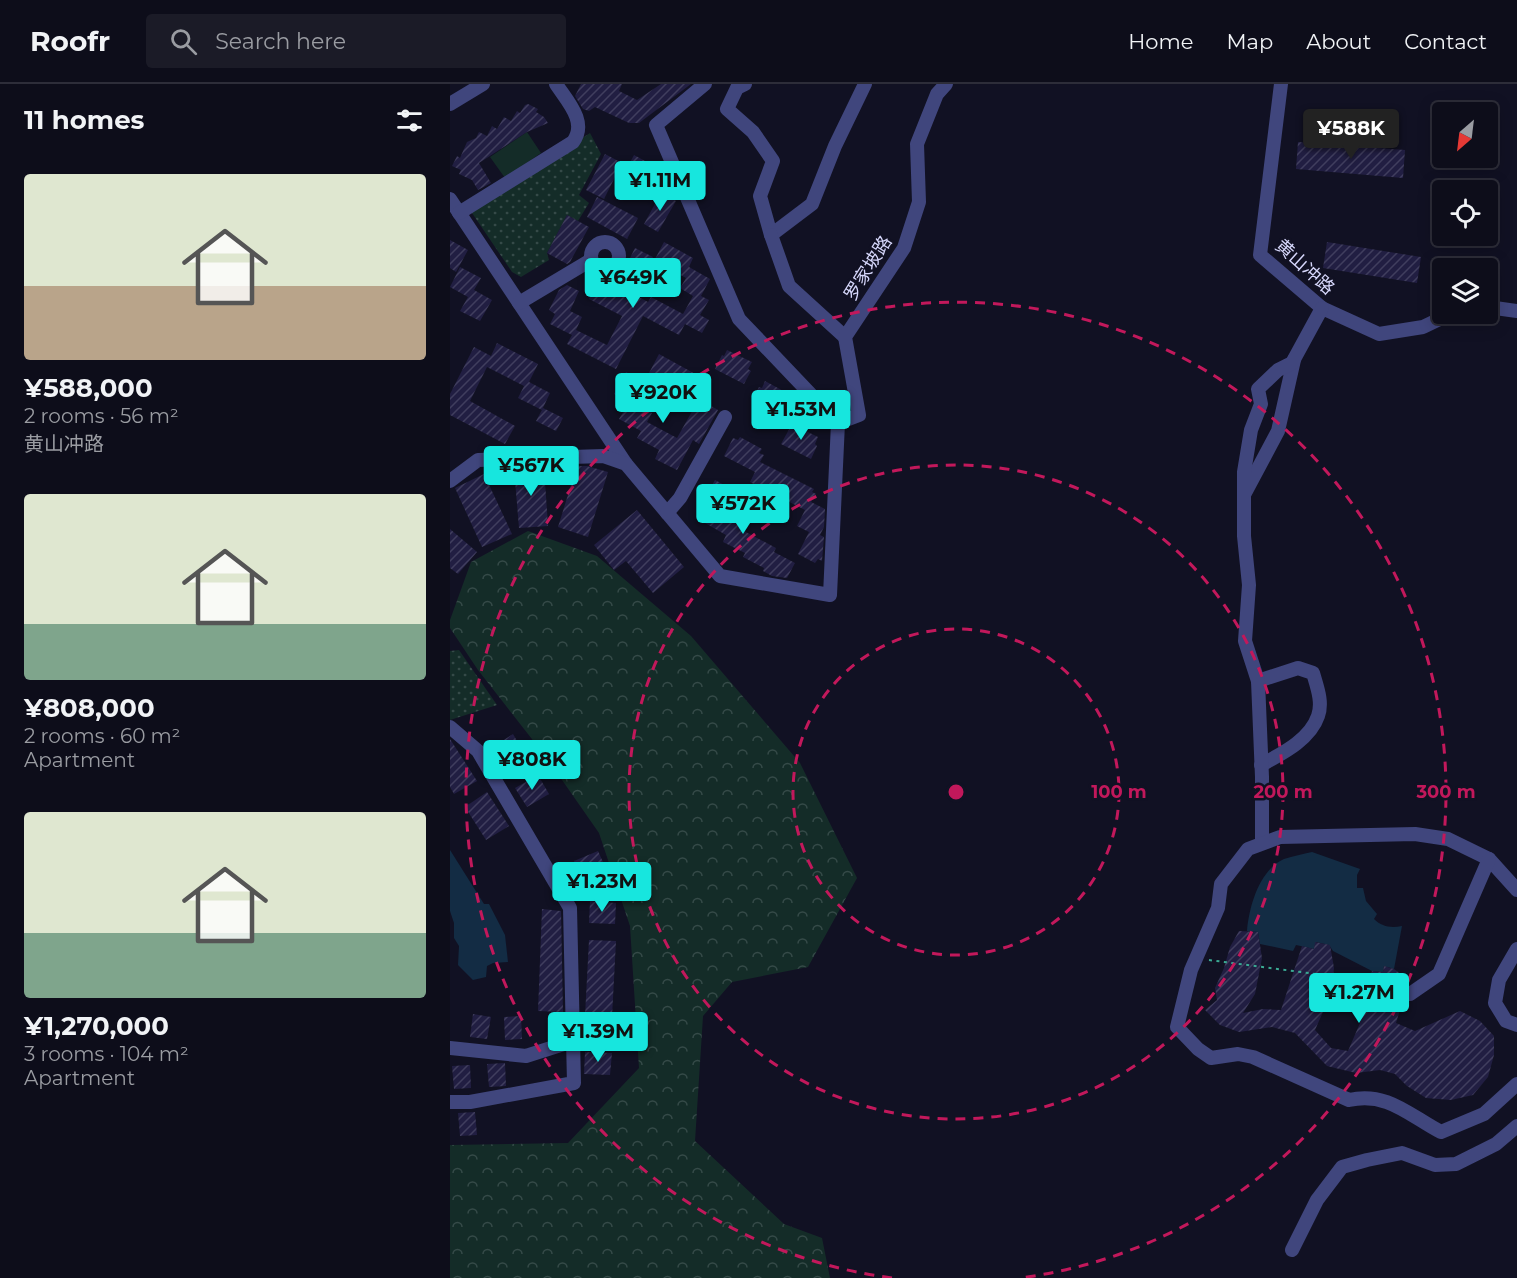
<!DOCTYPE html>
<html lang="en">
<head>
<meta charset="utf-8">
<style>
	body { margin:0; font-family:Montserrat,"Noto Sans SC",sans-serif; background:#1b1b27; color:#f1f3f6; height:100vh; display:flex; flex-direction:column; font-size:22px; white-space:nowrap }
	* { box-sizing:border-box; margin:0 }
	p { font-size:20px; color:#9a9ca2 }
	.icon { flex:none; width:33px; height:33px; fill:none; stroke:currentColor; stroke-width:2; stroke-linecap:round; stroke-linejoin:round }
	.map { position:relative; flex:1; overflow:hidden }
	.drawer { display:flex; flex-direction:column; background:#0d0d1a; width:450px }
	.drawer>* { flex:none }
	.needle { width:39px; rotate:208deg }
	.tools { position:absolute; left:982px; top:18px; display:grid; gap:12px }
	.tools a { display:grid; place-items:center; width:66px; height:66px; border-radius:6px; background:#0d0d1a; box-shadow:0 3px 15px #0003,0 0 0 2px #2d2d39; font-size:30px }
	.price { position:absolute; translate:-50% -51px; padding:0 14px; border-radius:6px; background:#17e6de; color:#111; font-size:20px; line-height:39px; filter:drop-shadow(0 2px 3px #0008) }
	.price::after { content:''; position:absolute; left:50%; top:36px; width:18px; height:14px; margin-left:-9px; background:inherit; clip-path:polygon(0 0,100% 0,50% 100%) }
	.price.active { background:#222; color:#fff }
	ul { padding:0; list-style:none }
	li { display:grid; align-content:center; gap:12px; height:318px; padding:0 24px }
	li span { display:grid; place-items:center; height:186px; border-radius:6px; color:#555 }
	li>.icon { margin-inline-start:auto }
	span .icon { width:108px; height:108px; fill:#fffc; stroke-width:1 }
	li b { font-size:26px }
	h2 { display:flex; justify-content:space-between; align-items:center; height:72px; padding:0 24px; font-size:26px }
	header { display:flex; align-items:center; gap:36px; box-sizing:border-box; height:84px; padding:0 30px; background:#0d0d1a; border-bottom:2px solid #2d2d39 }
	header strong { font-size:28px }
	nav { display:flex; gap:33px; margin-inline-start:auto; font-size:21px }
	.search { width:420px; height:54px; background:#1b1b27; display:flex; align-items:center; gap:15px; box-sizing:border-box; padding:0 21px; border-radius:6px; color:#9a9ca2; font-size:22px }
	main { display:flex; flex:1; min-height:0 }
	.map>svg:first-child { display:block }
	.green { fill:#142c28 }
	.forest { fill:url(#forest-crowns) }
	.park { fill:url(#park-dots) }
	.water { fill:#132c44 }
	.building { fill:url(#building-hatch) }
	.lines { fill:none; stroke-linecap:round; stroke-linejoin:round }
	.path { stroke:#3baa94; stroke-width:2; stroke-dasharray:3 4.5; stroke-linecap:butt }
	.minor { stroke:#40467d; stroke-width:14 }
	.ring { fill:none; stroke:#c2185b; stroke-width:3; stroke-dasharray:10 8 }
	.labels { text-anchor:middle; stroke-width:5; stroke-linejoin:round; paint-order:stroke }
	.street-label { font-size:18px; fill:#d6d7fb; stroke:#111123 }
	.centre { fill:#c2185b; stroke:#111123; stroke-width:3 }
	.ring-label { font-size:18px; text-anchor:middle; font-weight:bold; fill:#c2185b; stroke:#111123; stroke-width:5; stroke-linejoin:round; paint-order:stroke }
</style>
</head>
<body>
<header>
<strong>Roofr</strong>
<div class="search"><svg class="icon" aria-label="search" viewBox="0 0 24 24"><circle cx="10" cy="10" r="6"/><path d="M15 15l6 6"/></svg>Search here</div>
<nav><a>Home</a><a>Map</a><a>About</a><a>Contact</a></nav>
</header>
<main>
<section class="drawer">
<h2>11 homes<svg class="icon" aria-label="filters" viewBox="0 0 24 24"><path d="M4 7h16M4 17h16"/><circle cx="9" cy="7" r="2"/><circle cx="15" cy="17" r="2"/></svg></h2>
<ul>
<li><span style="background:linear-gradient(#dfe7d0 60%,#b9a48a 0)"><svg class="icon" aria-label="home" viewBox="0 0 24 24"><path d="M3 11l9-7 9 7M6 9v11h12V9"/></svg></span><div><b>¥588,000</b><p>2 rooms · 56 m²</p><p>黄山冲路</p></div></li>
<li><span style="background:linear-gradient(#dfe7d0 70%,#7fa58c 0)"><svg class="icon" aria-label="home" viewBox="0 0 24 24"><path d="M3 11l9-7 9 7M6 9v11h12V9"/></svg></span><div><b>¥808,000</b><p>2 rooms · 60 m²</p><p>Apartment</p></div></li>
<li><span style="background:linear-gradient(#dfe7d0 65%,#7fa58c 0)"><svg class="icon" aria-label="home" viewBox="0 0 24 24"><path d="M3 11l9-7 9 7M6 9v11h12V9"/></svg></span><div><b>¥1,270,000</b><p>3 rooms · 104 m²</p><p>Apartment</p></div></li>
</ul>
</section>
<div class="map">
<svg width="1067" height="1194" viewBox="0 0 1067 1194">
	<defs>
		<pattern id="forest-crowns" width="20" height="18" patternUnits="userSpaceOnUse" patternTransform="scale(1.5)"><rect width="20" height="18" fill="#142c28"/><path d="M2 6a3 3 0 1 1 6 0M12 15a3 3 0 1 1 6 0" fill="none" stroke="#354a48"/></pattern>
		<pattern id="park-dots" width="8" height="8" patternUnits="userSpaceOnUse" patternTransform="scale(1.5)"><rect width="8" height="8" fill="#142c28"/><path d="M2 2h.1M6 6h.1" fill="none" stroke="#354a48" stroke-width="1.8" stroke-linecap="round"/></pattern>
		<pattern id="building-hatch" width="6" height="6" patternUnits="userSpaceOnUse" patternTransform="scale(1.5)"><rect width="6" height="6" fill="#211e42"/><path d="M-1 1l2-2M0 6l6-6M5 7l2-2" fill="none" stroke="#403e5e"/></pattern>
	</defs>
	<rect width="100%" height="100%" fill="#111123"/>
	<polygon class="green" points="77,48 91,69 55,94 40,73"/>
	<polygon class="forest" points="78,447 147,472 241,552 350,679 407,794 358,883 282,898 253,932 245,1057 334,1140 372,1154 380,1194 0,1194 0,1061 118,1059 189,984 180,842 149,749 96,673 28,586 0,544 0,536 21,478"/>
	<g class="park">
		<polygon points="140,49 151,70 129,111 139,119 128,137 117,131 97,169 99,176 71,193 62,188 20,126"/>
		<polygon points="9,566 47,621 0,636 0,567"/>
	</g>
	<g class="water">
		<polygon points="0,766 34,820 39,820 55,851 58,878 43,879 37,882 36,893 23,896 8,881 9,862 4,854 4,839 0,827"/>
		<path d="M862,768L910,785L907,791V804H913L916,817L927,830L924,835C932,843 941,844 952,842L944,885L934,882L933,888L922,887L883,867L879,861L866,858L864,865L846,861L843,867L810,860L808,848L797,847C799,823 809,786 834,775C843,772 853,770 862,768Z"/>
	</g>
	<g class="building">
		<polygon points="131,0 172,0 169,7 187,16 211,0 241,0 189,39 179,39 145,23 139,27 133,25 125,12"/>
		<polygon points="78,20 88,25 86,28 94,33 98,39 77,48 29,79 41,99 28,106 22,96 9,90 11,86 2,82 7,72 10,74 17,58 26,54 29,48 37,52 42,42 47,45 54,33 61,37 67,27 70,29 75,21"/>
		<polygon points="848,58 955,66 953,94 846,85"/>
		<polygon points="155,70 172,79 154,115 136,106"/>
		<polygon points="184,71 217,89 219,93 212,107 175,88"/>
		<polygon points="211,109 226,117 208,148 194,140"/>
		<polygon points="147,113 188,134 177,155 137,133"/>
		<polygon points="117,131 139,143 120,178 117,180 97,169"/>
		<polygon points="0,156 18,166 6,188 0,184"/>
		<polygon points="214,158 243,174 239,183 260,195 251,212 259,216 250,231 259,236 252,249 235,240 229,251 193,232 166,285 117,260 122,251 100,240 105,230 99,226 109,206 117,201 129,207 120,227 132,233 126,246 157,261 172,232 139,215 151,192 198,218 201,213 233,230 243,212 230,204 236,194 204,177"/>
		<polygon points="877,158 971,173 967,199 873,184"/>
		<polygon points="185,164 203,173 193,193 175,184"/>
		<polygon points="10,183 31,194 24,206 42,216 30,237 10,227 18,213 0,203"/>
		<polygon points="47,259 88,280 79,298 100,309 92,326 68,314 74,302 37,283 20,317 65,342 55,360 0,331 0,310 24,263 41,272"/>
		<polygon points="277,266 302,278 298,285 301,287 294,300 265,285 272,271 274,272"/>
		<polygon points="209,270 258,297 246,318 198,291"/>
		<polygon points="176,288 197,299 186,320 202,329 197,338 227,354 249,315 268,326 249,360 243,356 227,386 205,375 209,366 187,354 191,347 169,335 179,318 164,310"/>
		<polygon points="315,297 339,310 336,317 338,318 331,332 302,317 309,303 312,304"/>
		<polygon points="93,324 113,334 106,347 86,337"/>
		<polygon points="342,340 368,353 365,360 367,362 361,375 331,360"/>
		<polygon points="290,353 312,365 309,369 314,371 310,378 364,405 362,408 366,410 361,418 375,425 374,443 370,451 374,453 372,477 368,475 365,479 348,470 359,448 347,442 355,426 300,398 305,388 274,372 283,354 288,356"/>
		<polygon points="127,382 137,382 158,388 138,453 108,443"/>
		<polygon points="94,383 98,442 69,444 64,384"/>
		<polygon points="34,390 62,450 32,463 5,404"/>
		<polygon points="265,396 282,405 280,409 282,410 274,425 288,432 284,438 293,443 292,446 326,464 324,468 345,479 337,494 322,492 313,487 314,484 293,473 295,469 273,458 276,451 255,439 264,423 253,417"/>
		<polygon points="187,426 234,483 203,509 176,477 164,486 144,461"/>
		<polygon points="0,445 27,468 8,490 0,484"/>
		<polygon points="63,650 74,669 52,683 41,664"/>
		<polygon points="0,655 27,697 4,710 0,703"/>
		<polygon points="88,691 99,710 77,723 65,704"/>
		<polygon points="37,708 59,742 36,756 15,723"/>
		<polygon points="148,767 157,787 133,797 124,777"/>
		<polygon points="140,817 166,819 165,840 139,839"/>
		<polygon points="92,825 111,827 113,928 88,927"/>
		<polygon points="789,847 808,848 812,874 805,910 793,929 813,925 831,926 852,862 864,865 865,858 880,861 884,884 881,910 865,946 881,964 898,967 910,939 922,887 933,888 934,882 944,885 960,897 952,907 953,916 946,939 965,947 1010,927 1030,937 1044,952 1044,971 1038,993 1023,1011 1001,1016 976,1014 957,1002 945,990 930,986 906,989 877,982 845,949 822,943 789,948 770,941 755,926 767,916 765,904 774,884 780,863"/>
		<polygon points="139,856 166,857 161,952 134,951"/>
		<polygon points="23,930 41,933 37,955 20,953"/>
		<polygon points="71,932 72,955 55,956 54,933"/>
		<polygon points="135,968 162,969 160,991 134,990"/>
		<polygon points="55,979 56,1002 39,1003 37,980"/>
		<polygon points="20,981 21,1004 4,1005 2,982"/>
		<polygon points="25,1028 27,1051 10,1052 8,1029"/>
	</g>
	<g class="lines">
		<polyline class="path" points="759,876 866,890 911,905 948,909"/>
		<g class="minor">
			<polyline points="295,0 287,4 277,25 303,48 323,77 310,112 321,151 362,120 385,62 415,0"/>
			<polyline points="831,0 810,171 872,224 929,250 973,243 1000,230"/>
			<polyline points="0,20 33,0"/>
			<polyline points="0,115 176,380"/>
			<path d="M9,129L123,58C138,38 117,17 106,0"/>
			<polyline points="321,151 339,202 395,253"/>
			<circle cx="155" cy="172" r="14"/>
			<polyline points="69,219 141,176"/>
			<polyline points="1038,223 1067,227"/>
			<polyline points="388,339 409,331 395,253 454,164 469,118 467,60 487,10 496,0"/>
			<polyline points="0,397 28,376 153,372 176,380 270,492 380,511 388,339 289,235 206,41 255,0"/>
			<polyline points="795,409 828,347 844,276"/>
			<polyline points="217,429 230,414 275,333"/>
			<path d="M808,597L848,584L863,589C867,603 873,618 868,632C860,656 831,670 811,681"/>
			<polyline points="0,643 28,667 120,824 124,999 20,1018 0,1018"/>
			<polyline points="812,759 812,693 808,597 795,557 799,501 794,452 794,388 801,346 811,320 808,305 828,286 842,279 872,224"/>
			<path d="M1067,806L1039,775L998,755L965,750L830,753L798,765L771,800L768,824L741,886L727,943L748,965L761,974L788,970L803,973L899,1016C937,1007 960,1032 991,1048L1034,1030L1067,1000"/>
			<polyline points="1067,865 1049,896 1045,919 1056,937 1067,941"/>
			<polyline points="960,910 989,890 1039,775"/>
			<polyline points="0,964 76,972 123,957"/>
			<polyline points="842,1166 867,1116 892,1083 917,1076 952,1069 985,1081 1006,1080 1046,1060 1067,1042"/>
		</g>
	</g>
	<g class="ring">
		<circle cx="506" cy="708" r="163"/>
		<circle cx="506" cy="708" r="327"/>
		<path d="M442 1194A490 490 0 1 1 570 1194"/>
	</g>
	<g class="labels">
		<g class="street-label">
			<text transform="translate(855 183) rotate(42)" y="6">黄山冲路</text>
			<text transform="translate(418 184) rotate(-58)" y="6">罗家坡路</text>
		</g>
	</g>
	<circle cx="506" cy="708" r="9" class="centre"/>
	<g class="ring-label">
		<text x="669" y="714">100 m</text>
		<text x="833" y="714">200 m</text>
		<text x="996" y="714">300 m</text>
	</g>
</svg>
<div class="tools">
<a><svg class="needle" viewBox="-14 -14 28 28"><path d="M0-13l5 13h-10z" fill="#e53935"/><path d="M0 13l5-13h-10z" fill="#9a9ca2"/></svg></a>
<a><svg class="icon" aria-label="locate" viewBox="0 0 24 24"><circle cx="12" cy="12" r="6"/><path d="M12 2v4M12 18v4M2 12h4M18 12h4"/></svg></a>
<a><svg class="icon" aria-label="layers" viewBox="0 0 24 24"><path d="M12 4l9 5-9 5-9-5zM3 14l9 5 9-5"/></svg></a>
</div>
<b class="price active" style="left:901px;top:76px">¥588K</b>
<b class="price" style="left:210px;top:128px">¥1.11M</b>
<b class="price" style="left:183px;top:225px">¥649K</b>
<b class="price" style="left:213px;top:340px">¥920K</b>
<b class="price" style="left:351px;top:357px">¥1.53M</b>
<b class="price" style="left:81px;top:413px">¥567K</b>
<b class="price" style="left:293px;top:451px">¥572K</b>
<b class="price" style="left:82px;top:707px">¥808K</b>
<b class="price" style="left:152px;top:829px">¥1.23M</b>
<b class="price" style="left:909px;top:940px">¥1.27M</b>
<b class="price" style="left:148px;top:979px">¥1.39M</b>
</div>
</main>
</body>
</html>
